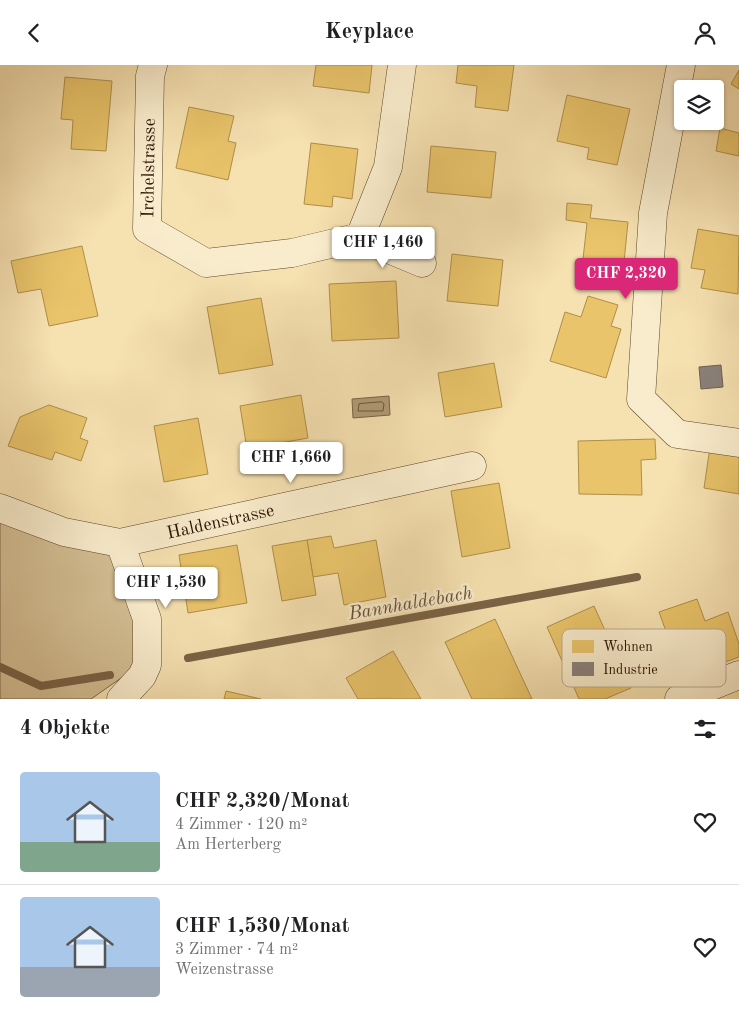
<!DOCTYPE html>
<html lang="de">
<head>
<meta charset="utf-8">
<style>
	body { margin:0; font-family:"Old Standard TT",serif; background:#f6f6f6; color:#202124; height:100vh; display:flex; flex-direction:column; font-size:19px; white-space:nowrap }
	* { box-sizing:border-box; margin:0 }
	p { font-size:16px; color:#757577 }
	.icon { flex:none; width:28px; height:28px; fill:none; stroke:currentColor; stroke-width:2; stroke-linecap:round; stroke-linejoin:round }
	.map { position:relative; height:634px; overflow:hidden }
	.drawer { display:flex; flex-direction:column; background:#fff; flex:1 }
	.drawer>* { flex:none }
	.controls { position:absolute; left:674px; top:15px; display:grid; gap:10px }
	.controls a { display:grid; place-items:center; width:50px; height:50px; border-radius:5px; background:#fff; box-shadow:0 1px 4px #0004; font-size:25px }
	.price { position:absolute; translate:-50% -42px; padding:0 11px; border-radius:5px; background:#fff; color:#222; font-size:16px; line-height:32px; filter:drop-shadow(0 1px 2px #0008) }
	.price::after { content:''; position:absolute; left:50%; top:30px; width:15px; height:11px; margin-left:-8px; background:inherit; clip-path:polygon(0 0,100% 0,50% 100%) }
	.price.current { background:#db2777; color:#fff }
	ul { padding:0; list-style:none }
	li { display:flex; align-items:center; gap:15px; height:125px; padding:0 20px }
	li+li { border-top:1px solid #e0e0e0 }
	li span { display:grid; place-items:center; flex:none; width:140px; height:100px; border-radius:5px; color:#555 }
	li>.icon { margin-inline-start:auto }
	span .icon { width:60px; height:60px; fill:#fffc; stroke-width:1 }
	li b { font-size:21px }
	h2 { display:flex; justify-content:space-between; align-items:center; height:60px; padding:0 20px; font-size:21px }
	header { display:flex; justify-content:space-between; align-items:center; height:65px; padding:0 20px; background:#fff; font-size:22px; font-weight:800 }
	.map>svg:first-child { display:block }
	.green { fill:#d3be93; stroke:#7e684a }
	.water { fill:#b09a75; stroke:#7a6346 }
	.homes { fill:#e9c46a; stroke:#af8e4a }
	.industry { fill:#8a817c; stroke:#6d5f57 }
	.lines { fill:none; stroke-linecap:round; stroke-linejoin:round }
	.shore { stroke:#6c563a; stroke-width:1 }
	.stream { stroke:#7a6346; stroke-width:8 }
	.street-casing { stroke:#5c452c; stroke-width:29 }
	.street { stroke:#f9eccc; stroke-width:28 }
	.labels { text-anchor:middle; stroke-width:5; stroke-linejoin:round; paint-order:stroke }
	.street-label { font-size:18px; fill:#291100; stroke:#f9eccc }
	.water-label { font-size:19px; font-style:italic; fill:#664f35; stroke:#f9eccc }
	.key { fill:#f9eccc; stroke:#bbaa8f; stroke-width:1 }
	.key-label { font-size:14px; fill:#291100 }
</style>
</head>
<body>
<header><svg class="icon" aria-label="back" viewBox="0 0 24 24"><path d="M15 5l-7 7 7 7"/></svg>Keyplace<svg class="icon" aria-label="person" viewBox="0 0 24 24"><circle cx="12" cy="8" r="4"/><path d="M4 21q1-7 8-7t8 7"/></svg></header>
<div class="map">
<svg width="739" height="634" viewBox="0 0 739 634">
	<rect width="100%" height="100%" fill="#f6e1b1"/>
	<filter id="stains"><feTurbulence type="fractalNoise" baseFrequency=".004" numOctaves="4"/><feColorMatrix values="0 0 0 0 .2 0 0 0 0 .09 0 0 0 0 .02 0 0 0 .5 -.17"/></filter>
	<radialGradient id="worn" r=".72"><stop offset=".6" stop-color="#630" stop-opacity="0"/><stop offset="1" stop-color="#630" stop-opacity=".3"/></radialGradient>
	<polygon class="green" points="0,443 120,478 147,600 124,611 91,634 0,634"/>
	<polygon class="water" points="389,331 390,350 353,353 352,334"/>
	<g class="homes">
		<polygon points="316,0 372,0 369,28 313,21"/>
		<polygon points="458,0 514,0 508,46 475,42 477,21 456,18"/>
		<polygon points="739,5 739,24 731,19"/>
		<polygon points="65,12 112,16 106,86 71,84 73,55 61,54"/>
		<polygon points="567,30 630,44 617,100 587,94 589,83 557,76"/>
		<polygon points="189,42 234,51 228,76 236,78 228,115 176,103"/>
		<polygon points="720,63 739,68 739,91 716,86"/>
		<polygon points="311,78 358,84 352,134 333,131 332,142 304,139"/>
		<polygon points="431,81 496,87 491,133 427,127"/>
		<polygon points="567,138 592,140 590,153 628,157 623,207 582,203 587,158 566,155"/>
		<polygon points="698,164 739,171 738,229 701,223 705,205 691,203"/>
		<polygon points="82,181 98,251 49,261 41,224 18,228 11,196"/>
		<polygon points="452,189 503,195 498,241 447,236"/>
		<polygon points="396,216 399,273 332,276 329,219"/>
		<polygon points="588,231 618,240 611,261 621,264 606,313 550,296 565,247 581,252"/>
		<polygon points="261,233 273,300 219,309 207,242"/>
		<polygon points="494,298 502,342 445,352 438,308"/>
		<polygon points="301,330 308,373 247,384 240,341"/>
		<polygon points="49,340 87,353 80,373 88,376 81,396 55,387 52,395 8,381 20,352"/>
		<polygon points="198,353 208,409 164,417 154,361"/>
		<polygon points="655,374 656,394 641,395 642,430 579,429 578,376"/>
		<polygon points="710,382 739,387 739,429 704,423"/>
		<polygon points="499,418 510,483 462,492 451,426"/>
		<polygon points="331,471 334,483 376,475 386,532 344,540 338,508 313,512 307,475"/>
		<polygon points="307,475 316,530 282,536 272,481"/>
		<polygon points="237,480 247,538 188,548 179,490"/>
		<polygon points="697,534 705,556 728,547 739,579 739,592 720,599 713,581 676,594 659,547"/>
		<polygon points="594,541 631,623 605,634 579,634 547,562"/>
		<polygon points="495,554 532,634 472,634 445,577"/>
		<polygon points="393,586 421,634 358,634 346,613"/>
		<polygon points="226,626 261,634 224,634"/>
	</g>
	<polygon class="industry" points="721,300 723,322 701,324 699,302"/>
	<g class="lines">
		<polygon class="shore" points="382,337 384,339 383,346 358,346 359,339"/>
		<g class="stream">
			<polyline points="188,593 637,512"/>
			<polyline points="0,602 41,621 110,610"/>
		</g>
		<defs>
			<g id="street">
				<polyline points="153,0 150,11 147,164 206,198 292,188 360,172 388,102 402,0"/>
				<polyline points="681,0 653,148 641,334 677,369 739,378"/>
				<polyline points="360,172 422,198"/>
				<path id="s1" d="M0,443L64,467L120,478L472,401"/>
				<polyline points="120,478 147,554 147,600 142,611 121,634"/>
				<polyline points="679,634 739,610"/>
			</g>
		</defs>
		<use href="#street" class="street-casing"/>
		<use href="#street" class="street"/>
	</g>
	<g class="labels">
		<g class="street-label">
			<text transform="translate(148 103) rotate(-89)" y="6">Irchelstrasse</text>
			<text dy="6" stroke="none"><textPath href="#s1" startOffset="228">Haldenstrasse</textPath></text>
		</g>
		<g class="water-label">
			<text transform="translate(410 537) rotate(-10)" y="7">Bannhaldebach</text>
		</g>
	</g>
	<rect x="562" y="564" width="164" height="58" rx="8" class="key"/>
	<rect x="572" y="575" width="22" height="13" fill="#e9c46a"/>
	<rect x="572" y="597" width="22" height="14" fill="#8a817c"/>
	<g class="key-label">
		<text x="603" y="586">Wohnen</text>
		<text x="603" y="609">Industrie</text>
	</g>
	<rect width="100%" height="100%" filter="url(#stains)"/>
	<rect width="100%" height="100%" fill="url(#worn)"/>
</svg>
<div class="controls">
<a><svg class="icon" aria-label="layers" viewBox="0 0 24 24"><path d="M12 4l9 5-9 5-9-5zM3 14l9 5 9-5"/></svg></a>
</div>
<b class="price" style="left:383px;top:204px">CHF 1,460</b>
<b class="price current" style="left:626px;top:235px">CHF 2,320</b>
<b class="price" style="left:291px;top:419px">CHF 1,660</b>
<b class="price" style="left:166px;top:544px">CHF 1,530</b>
</div>
<section class="drawer">
<h2>4 Objekte<svg class="icon" aria-label="filters" viewBox="0 0 24 24"><path d="M4 7h16M4 17h16"/><circle cx="9" cy="7" r="2"/><circle cx="15" cy="17" r="2"/></svg></h2>
<ul>
<li><span style="background:linear-gradient(#a9c7e8 70%,#7fa58c 0)"><svg class="icon" aria-label="home" viewBox="0 0 24 24"><path d="M3 11l9-7 9 7M6 9v11h12V9"/></svg></span><div><b>CHF 2,320/Monat</b><p>4 Zimmer · 120 m²</p><p>Am Herterberg</p></div><svg class="icon" aria-label="heart" viewBox="0 0 24 24"><path d="M12 20l-8-8c-3-5 5-10 8-4 3-6 11-1 8 4z"/></svg></li>
<li><span style="background:linear-gradient(#a9c7e8 70%,#9aa5b1 0)"><svg class="icon" aria-label="home" viewBox="0 0 24 24"><path d="M3 11l9-7 9 7M6 9v11h12V9"/></svg></span><div><b>CHF 1,530/Monat</b><p>3 Zimmer · 74 m²</p><p>Weizenstrasse</p></div><svg class="icon" aria-label="heart" viewBox="0 0 24 24"><path d="M12 20l-8-8c-3-5 5-10 8-4 3-6 11-1 8 4z"/></svg></li>
</ul>
</section>
</body>
</html>
